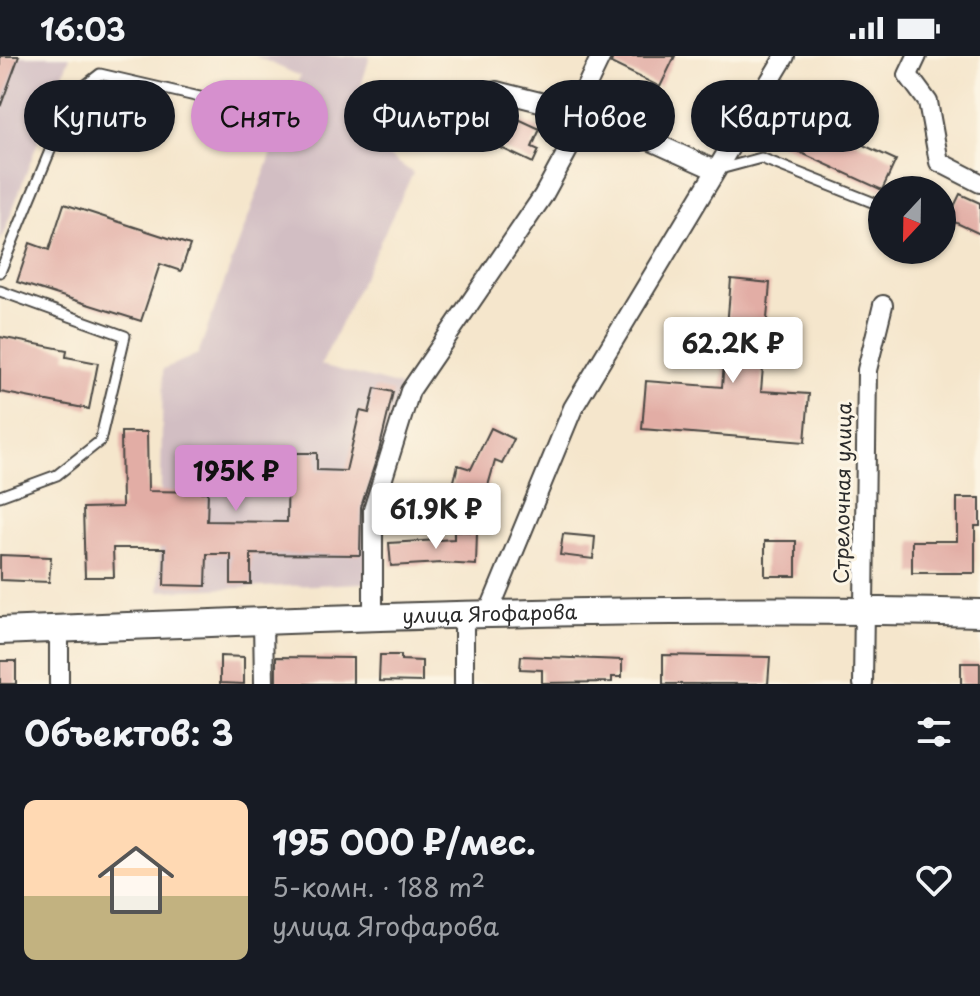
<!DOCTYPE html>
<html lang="ru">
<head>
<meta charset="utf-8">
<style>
	body { margin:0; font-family:"Playpen Sans",sans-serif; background:#242831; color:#f1f3f6; height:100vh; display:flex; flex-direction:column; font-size:30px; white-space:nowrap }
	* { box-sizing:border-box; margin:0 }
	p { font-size:26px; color:#9ea1a6 }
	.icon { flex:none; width:44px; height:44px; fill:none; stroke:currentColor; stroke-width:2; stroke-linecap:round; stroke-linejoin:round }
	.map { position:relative; height:628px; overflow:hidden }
	.sheet { display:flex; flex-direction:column; background:#171b24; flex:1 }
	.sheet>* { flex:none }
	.top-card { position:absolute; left:24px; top:24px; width:932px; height:72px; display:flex; gap:16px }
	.needle { width:52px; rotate:202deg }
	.controls { position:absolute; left:868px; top:120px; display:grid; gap:16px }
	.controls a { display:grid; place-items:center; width:88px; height:88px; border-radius:50%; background:#171b24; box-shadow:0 2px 6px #0004; font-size:40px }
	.price { position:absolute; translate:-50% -68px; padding:0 18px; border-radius:8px; background:#fff; color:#222; font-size:26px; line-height:52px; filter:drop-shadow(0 2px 4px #0008) }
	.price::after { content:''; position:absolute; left:50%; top:48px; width:24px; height:18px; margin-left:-12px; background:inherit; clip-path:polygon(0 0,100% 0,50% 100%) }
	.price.on { background:#d690ce; color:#111 }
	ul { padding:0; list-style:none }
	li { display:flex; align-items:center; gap:24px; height:200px; padding:0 24px }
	li span { display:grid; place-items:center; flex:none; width:224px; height:160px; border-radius:12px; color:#555 }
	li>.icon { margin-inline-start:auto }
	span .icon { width:96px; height:96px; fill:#fffc; stroke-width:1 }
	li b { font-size:34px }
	h2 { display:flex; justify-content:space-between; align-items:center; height:96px; padding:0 24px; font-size:34px }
	.tag { padding:0 28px; border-radius:36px; background:#171b24; box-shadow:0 2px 6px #0004; font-size:28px; line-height:72px }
	.tag.on { background:#d690ce; color:#111 }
	.status { display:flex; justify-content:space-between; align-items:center; height:56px; padding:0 40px; background:#171b24; direction:ltr }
	.status svg { height:22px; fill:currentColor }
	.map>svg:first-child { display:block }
	.industrial { fill:#d2bec3 }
	.building { fill:#e2ada5 }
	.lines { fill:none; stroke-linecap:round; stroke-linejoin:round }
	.service-casing { stroke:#494743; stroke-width:13 }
	.minor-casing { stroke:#494743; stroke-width:22 }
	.primary-casing { stroke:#494743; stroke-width:30 }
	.service { stroke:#fff; stroke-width:9 }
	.minor { stroke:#fff; stroke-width:18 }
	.primary { stroke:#fff; stroke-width:26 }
	.labels { text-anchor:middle; stroke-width:6; stroke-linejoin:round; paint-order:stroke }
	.street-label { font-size:20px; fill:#2b2b2b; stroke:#fcf5e5 }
</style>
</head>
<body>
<div class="status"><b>16:03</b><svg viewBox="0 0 49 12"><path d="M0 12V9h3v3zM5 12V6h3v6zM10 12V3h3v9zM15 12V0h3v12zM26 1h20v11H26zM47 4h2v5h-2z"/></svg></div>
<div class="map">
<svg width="980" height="628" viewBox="0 0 980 628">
	<rect width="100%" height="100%" fill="#fcf5e5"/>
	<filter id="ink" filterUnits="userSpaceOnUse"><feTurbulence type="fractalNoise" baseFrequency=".0125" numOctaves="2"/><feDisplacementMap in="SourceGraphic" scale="16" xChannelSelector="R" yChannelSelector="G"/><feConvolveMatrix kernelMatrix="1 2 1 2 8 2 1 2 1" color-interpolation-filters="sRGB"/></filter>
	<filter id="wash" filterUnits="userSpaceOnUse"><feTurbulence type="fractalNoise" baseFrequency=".006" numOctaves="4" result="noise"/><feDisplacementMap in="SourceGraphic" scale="32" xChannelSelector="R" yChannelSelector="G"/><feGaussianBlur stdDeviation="1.8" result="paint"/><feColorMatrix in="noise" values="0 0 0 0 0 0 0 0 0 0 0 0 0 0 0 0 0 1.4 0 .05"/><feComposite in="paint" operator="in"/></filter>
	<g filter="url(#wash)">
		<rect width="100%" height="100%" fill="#f5e6cc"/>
		<g class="industrial">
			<polygon points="0,0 70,0 0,187"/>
			<polygon points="255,0 370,0 357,44 351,73 413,117 321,309 400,330 370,446 365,527 159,535 163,313 198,298 300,20"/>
		</g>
		<g id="blocks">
			<g class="building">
				<polygon points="0,0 19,0 1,49 0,48"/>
				<polygon points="613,0 675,0 660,31 611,7"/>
				<polygon points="787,54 896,104 882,134 773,84"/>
				<polygon points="503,56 540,73 532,91 539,94 533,107 499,91 505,79 494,74"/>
				<polygon points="960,138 980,147 980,178 948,163"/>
				<polygon points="64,148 190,189 181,215 160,208 141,265 17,226 30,187 49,194"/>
				<polygon points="731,223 770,227 761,335 809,338 805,386 642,373 646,325 722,331"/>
				<polygon points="0,281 67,294 66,301 98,307 89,353 0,336"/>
				<polygon points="375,332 393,336 379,395 361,451 360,499 251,498 251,528 231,528 231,498 207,498 206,530 164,529 165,492 113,492 114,521 85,521 83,452 122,451 121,376 147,376 148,435 208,436 207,465 287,466 288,397 317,397 317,414 346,415 360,355 369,357"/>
				<polygon points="491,372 514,383 502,408 495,405 480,458 448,449 458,409 471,413"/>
				<polygon points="957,442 980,442 980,470 975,470 975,517 912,517 912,485 957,485"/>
				<polygon points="454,475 477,476 476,509 441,507 391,510 389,487 454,483"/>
				<polygon points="563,478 595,481 593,503 560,499"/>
				<rect x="765" y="485" width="31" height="35"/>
				<polygon points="0,499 51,501 49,526 0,524"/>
				<polygon points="380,599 401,599 401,604 422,605 422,626 379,625"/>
				<polygon points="663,599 770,601 768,628 663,628"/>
				<polygon points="220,600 244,601 244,628 220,627"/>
				<polygon points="521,600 622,604 622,621 612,621 612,626 542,627 542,614 520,613"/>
				<polygon points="276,601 353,602 353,628 276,628"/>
				<rect x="0" y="605" width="16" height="23"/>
				<rect x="961" y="607" width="19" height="21"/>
			</g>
		</g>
	</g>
	<g filter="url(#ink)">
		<use href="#blocks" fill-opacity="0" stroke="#494743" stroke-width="2"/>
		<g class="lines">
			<defs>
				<g id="service">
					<polyline points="720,113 761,102 882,150"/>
					<polyline points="0,216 73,39 100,18 217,45 230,54"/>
					<polyline points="0,235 125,280 100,385 57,419 0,440"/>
				</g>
				<g id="minor">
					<polyline points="917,0 908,19 928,46 939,106 980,127"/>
					<polyline points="496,35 596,60 715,114"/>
					<polyline points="488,558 573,352 785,0"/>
					<polyline points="373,561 373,454 410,335 543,140 567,96 574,56 601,0"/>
					<polyline points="263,565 264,628"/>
					<polyline points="59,573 59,628"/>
					<polyline points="464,628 464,558"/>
					<polyline points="863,628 867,314 883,249"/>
				</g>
				<g id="primary">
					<path id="s1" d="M0,575C326,562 653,549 980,557"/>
				</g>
			</defs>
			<use href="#service" class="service-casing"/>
			<use href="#minor" class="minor-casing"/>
			<use href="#primary" class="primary-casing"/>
			<use href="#service" class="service"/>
			<use href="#minor" class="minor"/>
			<use href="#primary" class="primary"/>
		</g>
	</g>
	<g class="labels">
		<g class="street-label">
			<text transform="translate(843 437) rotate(-89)" y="7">Стрелочная улица</text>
			<text dy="7" stroke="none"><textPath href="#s1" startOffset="490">улица Ягофарова</textPath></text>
		</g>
	</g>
</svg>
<div class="controls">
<a><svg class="needle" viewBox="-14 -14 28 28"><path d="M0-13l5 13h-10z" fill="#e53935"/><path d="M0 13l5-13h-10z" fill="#9ea1a6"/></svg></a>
</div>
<b class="price" style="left:733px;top:329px">62.2K ₽</b>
<b class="price on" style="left:236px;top:457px">195K ₽</b>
<b class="price" style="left:436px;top:495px">61.9K ₽</b>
<div class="top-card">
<a class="tag">Купить</a>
<a class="tag on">Снять</a>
<a class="tag">Фильтры</a>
<a class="tag">Новое</a>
<a class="tag">Квартира</a>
</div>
</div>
<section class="sheet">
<h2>Объектов: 3<svg class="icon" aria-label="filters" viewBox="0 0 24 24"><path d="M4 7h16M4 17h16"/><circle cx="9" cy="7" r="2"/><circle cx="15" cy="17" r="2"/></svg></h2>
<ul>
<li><span style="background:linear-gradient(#ffd9b3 60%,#c2b280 0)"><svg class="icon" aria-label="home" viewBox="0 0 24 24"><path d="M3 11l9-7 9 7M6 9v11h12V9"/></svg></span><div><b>195 000 ₽/мес.</b><p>5-комн. · 188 m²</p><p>улица Ягофарова</p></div><svg class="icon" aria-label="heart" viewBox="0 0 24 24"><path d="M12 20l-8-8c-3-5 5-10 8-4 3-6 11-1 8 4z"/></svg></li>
</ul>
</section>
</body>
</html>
